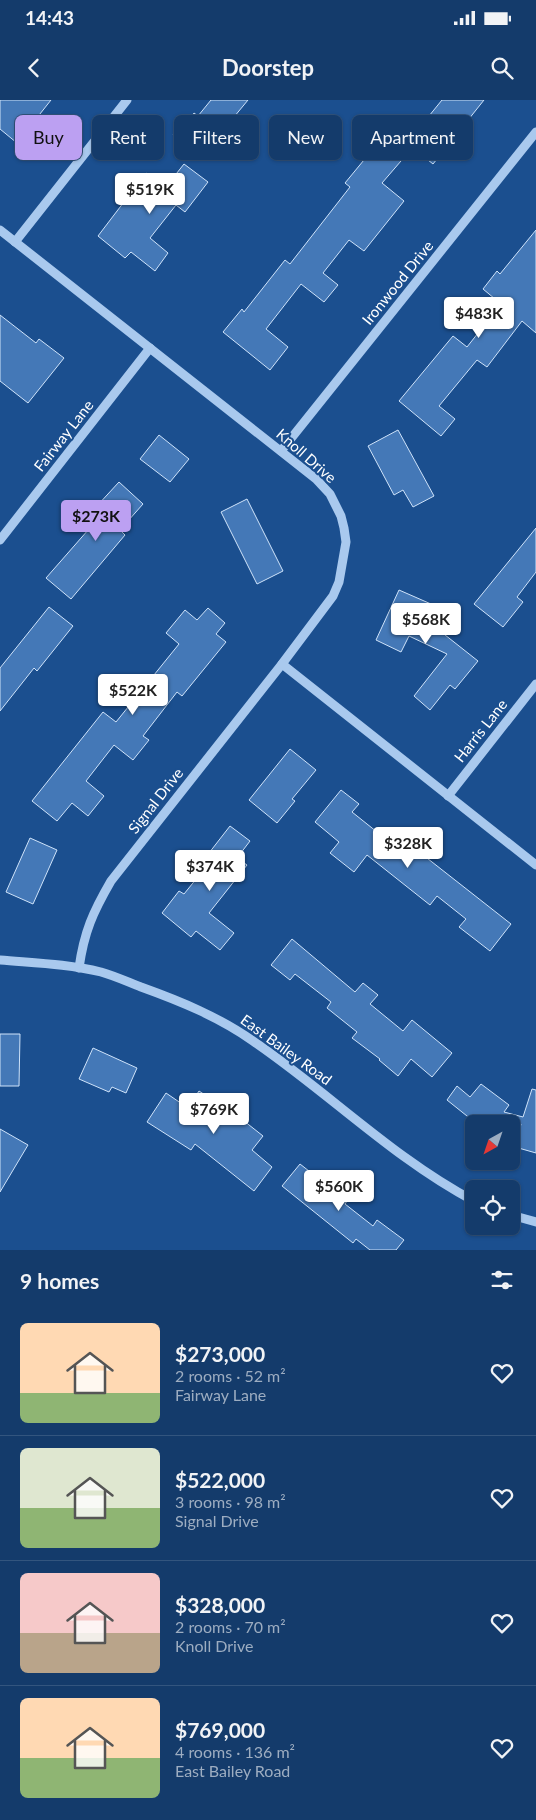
<!DOCTYPE html>
<html lang="en">
<head>
<meta charset="utf-8">
<style>
	body { margin:0; font-family:Lato,sans-serif; background:#214673; color:#f1f3f6; height:100vh; display:flex; flex-direction:column; font-size:19px; white-space:nowrap }
	* { box-sizing:border-box; margin:0 }
	p { font-size:16px; color:#9dadc1 }
	.icon { flex:none; width:28px; height:28px; fill:none; stroke:currentColor; stroke-width:2; stroke-linecap:round; stroke-linejoin:round }
	.map { position:relative; height:1150px; overflow:hidden }
	.sheet { display:flex; flex-direction:column; background:#143b6b; flex:1 }
	.sheet>* { flex:none }
	.hud { position:absolute; left:15px; top:15px; width:506px; height:45px; display:flex; gap:10px }
	.needle { width:32px; rotate:220deg }
	.controls { position:absolute; left:465px; top:1015px; display:grid; gap:10px }
	.controls a { display:grid; place-items:center; width:55px; height:55px; border-radius:8px; background:#143b6b; box-shadow:0 1px 4px #0004,0 0 0 1px #33557e; font-size:25px }
	.price { position:absolute; translate:-50% -42px; padding:0 11px; border-radius:5px; background:#fff; color:#222; font-size:16px; line-height:32px; filter:drop-shadow(0 1px 2px #0008) }
	.price::after { content:''; position:absolute; left:50%; top:30px; width:15px; height:11px; margin-left:-8px; background:inherit; clip-path:polygon(0 0,100% 0,50% 100%) }
	.price.active { background:#bca0f2; color:#111 }
	ul { padding:0; list-style:none }
	li { display:flex; align-items:center; gap:15px; height:125px; padding:0 20px }
	li+li { border-top:1px solid #33557e }
	li span { display:grid; place-items:center; flex:none; width:140px; height:100px; border-radius:8px; color:#555 }
	li>.icon { margin-inline-start:auto }
	span .icon { width:60px; height:60px; fill:#fffc; stroke-width:1 }
	li b { font-size:21px }
	h2 { display:flex; justify-content:space-between; align-items:center; height:60px; padding:0 20px; font-size:21px }
	.pill { padding:0 18px; border-radius:8px; background:#143b6b; box-shadow:0 1px 4px #0004,0 0 0 1px #33557e; font-size:18px; line-height:45px }
	.pill.active { background:#bca0f2; color:#111 }
	.status { display:flex; justify-content:space-between; align-items:center; height:35px; padding:0 25px; background:#143b6b; direction:ltr }
	.status svg { height:14px; fill:currentColor }
	header { display:flex; justify-content:space-between; align-items:center; height:65px; padding:0 20px; background:#143b6b; font-size:22px; font-weight:700 }
	.map>svg:first-child { display:block }
	.building { fill:#4478b7; stroke:#cfe3fa }
	.lines { fill:none; stroke-linecap:round; stroke-linejoin:round }
	.minor { stroke:#a9c9ee; stroke-width:9 }
	.labels { text-anchor:middle; stroke-width:4; stroke-linejoin:round; paint-order:stroke }
	.street-label { font-size:15px; fill:#fff; stroke:#1b4f8f }
</style>
</head>
<body>
<div class="status"><b>14:43</b><svg viewBox="0 0 49 12"><path d="M0 12V9h3v3zM5 12V6h3v6zM10 12V3h3v9zM15 12V0h3v12zM26 1h20v11H26zM47 4h2v5h-2z"/></svg></div>
<header><svg class="icon" aria-label="back" viewBox="0 0 24 24"><path d="M15 5l-7 7 7 7"/></svg>Doorstep<svg class="icon" aria-label="search" viewBox="0 0 24 24"><circle cx="10" cy="10" r="6"/><path d="M15 15l6 6"/></svg></header>
<div class="map">
<svg width="536" height="1150" viewBox="0 0 536 1150">
	<rect width="100%" height="100%" fill="#1b4f8f"/>
	<g class="building">
		<polygon points="0,0 51,0 17,43 0,29"/>
		<polygon points="211,0 248,0 201,57 173,35 185,20 188,22 194,13 198,16"/>
		<polygon points="442,0 484,0 433,64 407,43"/>
		<polygon points="378,43 401,61 382,83 404,101 364,151 349,140 323,173 338,185 324,202 301,184 266,229 288,247 270,270 223,232 242,209 244,212 285,160 290,164 350,87 345,83"/>
		<polygon points="184,64 208,82 185,112 176,105 150,138 168,153 155,171 131,152 125,158 98,136 146,73 165,88"/>
		<polygon points="536,130 536,233 522,221 487,267 477,260 439,306 455,319 441,336 399,301 453,236 467,247 501,204 483,189 497,171 500,174"/>
		<polygon points="0,215 36,243 39,239 64,258 28,303 0,281"/>
		<polygon points="398,330 434,396 413,407 403,390 394,395 368,346"/>
		<polygon points="159,335 189,359 170,382 140,359"/>
		<polygon points="119,382 143,404 120,430 125,435 71,499 46,478 103,413 96,407"/>
		<polygon points="247,399 283,471 257,484 221,412"/>
		<polygon points="536,428 536,472 517,497 523,502 503,527 474,504"/>
		<polygon points="399,490 431,504 429,507 442,513 435,527 478,561 455,589 450,585 430,610 414,596 447,554 409,536 401,552 376,540"/>
		<polygon points="49,507 73,526 37,571 34,568 0,611 0,568"/>
		<polygon points="208,508 225,523 216,534 226,542 182,596 177,592 143,636 149,640 133,660 114,645 86,681 104,696 88,716 72,703 57,721 32,701 103,612 116,622 179,544 166,533 185,510 197,520"/>
		<polygon points="290,649 316,670 292,699 295,701 277,723 249,700"/>
		<polygon points="341,690 359,704 352,712 397,748 404,740 511,824 490,851 459,827 466,819 437,796 430,805 367,755 354,772 330,753 339,742 315,722"/>
		<polygon points="230,726 250,741 237,758 247,765 209,813 234,833 220,850 196,831 191,837 162,813 179,791 184,794 214,757 209,753"/>
		<polygon points="30,738 57,750 33,804 6,792"/>
		<polygon points="292,839 355,892 363,883 378,895 370,904 403,931 412,920 452,953 432,977 411,959 398,976 379,960 380,959 352,938 357,932 327,908 331,902 295,874 290,880 271,865"/>
		<polygon points="0,934 20,934 19,986 0,986"/>
		<polygon points="93,948 137,968 126,993 112,987 109,992 79,979"/>
		<polygon points="481,984 509,1005 504,1012 523,1017 532,989 536,990 536,1053 515,1047 521,1024 477,1024 447,1000 457,986 470,997"/>
		<polygon points="199,991 239,1017 263,1036 252,1050 272,1067 254,1091 195,1044 191,1050 147,1022 166,993 188,1008"/>
		<polygon points="0,1029 28,1045 0,1092"/>
		<polygon points="300,1064 347,1101 345,1104 373,1126 377,1120 404,1140 396,1150 370,1150 356,1139 353,1143 282,1086"/>
	</g>
	<g class="lines">
		<g class="minor">
			<path d="M0,130L316,379L330,394L341,416L344,428L346,442L339,482L333,496L282,564L111,781C93,812 84,832 79,868"/>
			<polyline points="15,142 127,0"/>
			<polyline points="281,351 536,32"/>
			<polyline points="0,440 150,248"/>
			<polyline points="282,564 536,765"/>
			<polyline points="448,696 536,584"/>
			<path d="M0,860C34,863 68,864 101,872C115,876 128,882 141,887C180,901 219,917 253,941C328,992 393,1058 474,1101"/>
			<polyline points="511,1115 536,1122"/>
		</g>
	</g>
	<g class="labels">
		<g class="street-label">
			<text transform="translate(398 183) rotate(-51)" y="5">Ironwood Drive</text>
			<text transform="translate(64 336) rotate(-52)" y="5">Fairway Lane</text>
			<text transform="translate(306 356) rotate(41)" y="5">Knoll Drive</text>
			<text transform="translate(481 631) rotate(-52)" y="5">Harris Lane</text>
			<text transform="translate(156 701) rotate(-52)" y="5">Signal Drive</text>
			<text transform="translate(286 950) rotate(36)" y="5">East Bailey Road</text>
		</g>
	</g>
</svg>
<div class="controls">
<a><svg class="needle" viewBox="-14 -14 28 28"><path d="M0-13l5 13h-10z" fill="#e53935"/><path d="M0 13l5-13h-10z" fill="#9dadc1"/></svg></a>
<a><svg class="icon" aria-label="locate" viewBox="0 0 24 24"><circle cx="12" cy="12" r="6"/><path d="M12 2v4M12 18v4M2 12h4M18 12h4"/></svg></a>
</div>
<b class="price" style="left:150px;top:115px">$519K</b>
<b class="price" style="left:479px;top:239px">$483K</b>
<b class="price active" style="left:96px;top:442px">$273K</b>
<b class="price" style="left:426px;top:545px">$568K</b>
<b class="price" style="left:133px;top:616px">$522K</b>
<b class="price" style="left:408px;top:769px">$328K</b>
<b class="price" style="left:210px;top:792px">$374K</b>
<b class="price" style="left:214px;top:1035px">$769K</b>
<b class="price" style="left:339px;top:1112px">$560K</b>
<div class="hud">
<a class="pill active">Buy</a>
<a class="pill">Rent</a>
<a class="pill">Filters</a>
<a class="pill">New</a>
<a class="pill">Apartment</a>
</div>
</div>
<section class="sheet">
<h2>9 homes<svg class="icon" aria-label="filters" viewBox="0 0 24 24"><path d="M4 7h16M4 17h16"/><circle cx="9" cy="7" r="2"/><circle cx="15" cy="17" r="2"/></svg></h2>
<ul>
<li><span style="background:linear-gradient(#ffd9b3 70%,#8fb573 0)"><svg class="icon" aria-label="home" viewBox="0 0 24 24"><path d="M3 11l9-7 9 7M6 9v11h12V9"/></svg></span><div><b>$273,000</b><p>2 rooms · 52 m²</p><p>Fairway Lane</p></div><svg class="icon" aria-label="heart" viewBox="0 0 24 24"><path d="M12 20l-8-8c-3-5 5-10 8-4 3-6 11-1 8 4z"/></svg></li>
<li><span style="background:linear-gradient(#dfe7d0 60%,#8fb573 0)"><svg class="icon" aria-label="home" viewBox="0 0 24 24"><path d="M3 11l9-7 9 7M6 9v11h12V9"/></svg></span><div><b>$522,000</b><p>3 rooms · 98 m²</p><p>Signal Drive</p></div><svg class="icon" aria-label="heart" viewBox="0 0 24 24"><path d="M12 20l-8-8c-3-5 5-10 8-4 3-6 11-1 8 4z"/></svg></li>
<li><span style="background:linear-gradient(#f6c9c9 60%,#b9a48a 0)"><svg class="icon" aria-label="home" viewBox="0 0 24 24"><path d="M3 11l9-7 9 7M6 9v11h12V9"/></svg></span><div><b>$328,000</b><p>2 rooms · 70 m²</p><p>Knoll Drive</p></div><svg class="icon" aria-label="heart" viewBox="0 0 24 24"><path d="M12 20l-8-8c-3-5 5-10 8-4 3-6 11-1 8 4z"/></svg></li>
<li><span style="background:linear-gradient(#ffd9b3 60%,#8fb573 0)"><svg class="icon" aria-label="home" viewBox="0 0 24 24"><path d="M3 11l9-7 9 7M6 9v11h12V9"/></svg></span><div><b>$769,000</b><p>4 rooms · 136 m²</p><p>East Bailey Road</p></div><svg class="icon" aria-label="heart" viewBox="0 0 24 24"><path d="M12 20l-8-8c-3-5 5-10 8-4 3-6 11-1 8 4z"/></svg></li>
</ul>
</section>
</body>
</html>
